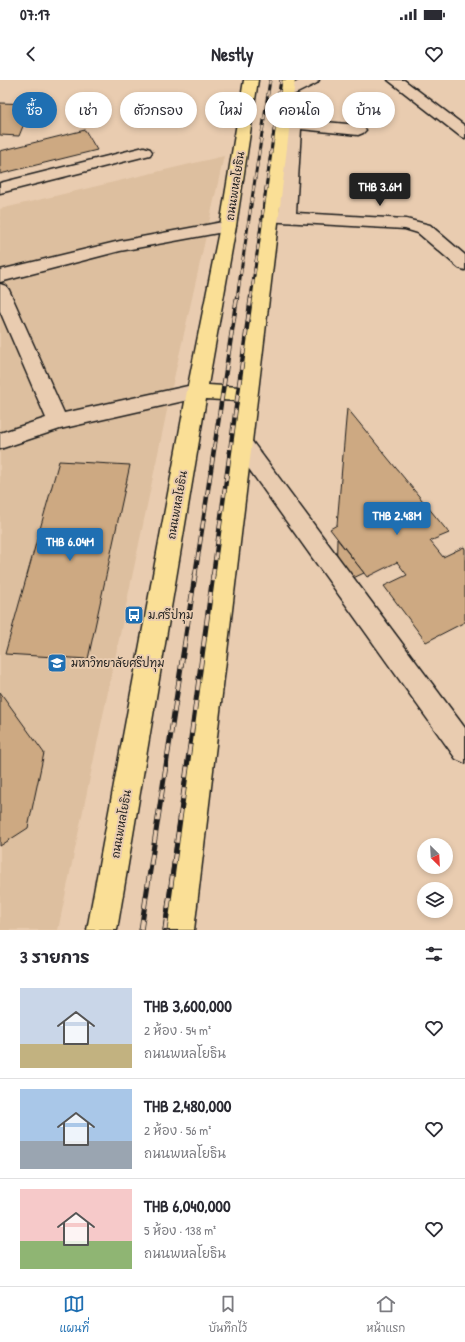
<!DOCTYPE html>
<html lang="th">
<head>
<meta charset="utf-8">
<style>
	body { margin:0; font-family:"Patrick Hand","Playpen Sans Thai",sans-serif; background:#f7f7f7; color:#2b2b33; height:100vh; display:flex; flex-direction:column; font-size:15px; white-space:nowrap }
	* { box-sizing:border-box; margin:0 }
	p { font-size:13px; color:#7c7c81 }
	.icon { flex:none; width:22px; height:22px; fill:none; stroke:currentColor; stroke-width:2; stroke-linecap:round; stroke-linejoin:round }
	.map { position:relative; height:850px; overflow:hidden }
	.side { display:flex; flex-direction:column; background:#fff; flex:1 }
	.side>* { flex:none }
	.top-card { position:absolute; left:12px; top:12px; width:441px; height:36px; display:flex; gap:8px }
	.needle { width:26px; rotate:156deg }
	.buttons { position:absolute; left:417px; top:758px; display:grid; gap:8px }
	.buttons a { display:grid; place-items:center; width:36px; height:36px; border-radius:50%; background:#fff; box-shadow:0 2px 6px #0003; font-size:20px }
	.price { position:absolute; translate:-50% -34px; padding:0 9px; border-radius:4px; background:#1f6fb2; color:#fff; font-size:13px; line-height:26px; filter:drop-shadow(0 1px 2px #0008) }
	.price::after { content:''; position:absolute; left:50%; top:24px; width:12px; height:9px; margin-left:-6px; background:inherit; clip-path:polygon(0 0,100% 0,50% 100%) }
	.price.active { background:#222; color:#fff }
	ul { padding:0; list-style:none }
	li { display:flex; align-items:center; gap:12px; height:100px; padding:0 20px }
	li+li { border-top:1px solid #e1e1e2 }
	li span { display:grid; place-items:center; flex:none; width:112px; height:80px; border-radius:0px; color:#555 }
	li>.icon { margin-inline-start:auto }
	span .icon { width:48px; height:48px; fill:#fffc; stroke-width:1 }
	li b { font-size:17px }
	h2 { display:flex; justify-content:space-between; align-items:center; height:48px; padding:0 20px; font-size:17px }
	.pill { padding:0 14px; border-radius:18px; background:#fff; box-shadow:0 2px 6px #0003; font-size:14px; line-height:36px }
	.pill.active { background:#1f6fb2; color:#fff }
	.status { display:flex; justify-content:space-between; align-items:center; height:28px; padding:0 20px; background:#fff; direction:ltr }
	.status svg { height:11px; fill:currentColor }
	header { display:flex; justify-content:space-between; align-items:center; height:52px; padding:0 20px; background:#fff; font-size:18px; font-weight:700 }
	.dock { display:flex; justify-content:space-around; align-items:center; height:56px; border-top:1px solid #e1e1e2; background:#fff; font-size:11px; color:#7c7c81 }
	.dock a { display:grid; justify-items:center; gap:2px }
	.dock .active { color:#1f6fb2 }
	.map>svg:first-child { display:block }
	.built { fill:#ddbf9f }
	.building { fill:#cda982; stroke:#1c1c1c }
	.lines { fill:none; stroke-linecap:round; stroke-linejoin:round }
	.minor-casing { stroke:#1c1c1c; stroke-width:3 }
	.major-casing { stroke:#1c1c1c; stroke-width:3 }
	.minor { fill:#e9ccb0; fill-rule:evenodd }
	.major { fill:#fadf96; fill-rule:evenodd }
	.rail-far2-casing { stroke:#1c1c1c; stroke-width:3 }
	.rail-far1-casing { stroke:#1c1c1c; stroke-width:4.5 }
	.rail-casing { stroke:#1c1c1c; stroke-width:5 }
	.rail-far2 { stroke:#e9ccb0; stroke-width:2; stroke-dasharray:6; stroke-linecap:butt }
	.rail-far1 { stroke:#e9ccb0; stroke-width:3; stroke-dasharray:8; stroke-linecap:butt }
	.rail { stroke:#e9ccb0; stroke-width:3.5; stroke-dasharray:11; stroke-linecap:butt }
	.labels { text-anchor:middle; stroke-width:4; stroke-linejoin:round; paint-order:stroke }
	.street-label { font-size:11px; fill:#1c1c1c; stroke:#e9ccb0 }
	.poi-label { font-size:11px; fill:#1c1c1c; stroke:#e9ccb0; text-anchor:start }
</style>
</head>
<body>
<div class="status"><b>07:17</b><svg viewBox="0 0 49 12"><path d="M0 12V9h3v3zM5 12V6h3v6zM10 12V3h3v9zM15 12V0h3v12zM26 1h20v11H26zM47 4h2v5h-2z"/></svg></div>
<header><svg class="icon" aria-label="back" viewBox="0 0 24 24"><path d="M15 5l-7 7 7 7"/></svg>Nestly<svg class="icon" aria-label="heart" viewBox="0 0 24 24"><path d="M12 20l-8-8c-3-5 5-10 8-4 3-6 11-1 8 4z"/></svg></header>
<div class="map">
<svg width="465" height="850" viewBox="0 0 465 850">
	<rect width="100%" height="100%" fill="#e9ccb0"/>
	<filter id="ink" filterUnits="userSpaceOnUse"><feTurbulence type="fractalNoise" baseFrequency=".025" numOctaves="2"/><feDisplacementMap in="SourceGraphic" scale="8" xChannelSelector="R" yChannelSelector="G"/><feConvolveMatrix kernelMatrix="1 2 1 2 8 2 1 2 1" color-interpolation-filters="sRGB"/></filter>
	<g filter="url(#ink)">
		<polygon class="built" points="224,76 170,316 58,850 0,850 0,129"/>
		<g class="building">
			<polygon points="0,23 32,24 19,56 0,55"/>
			<polygon points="85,50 97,70 0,94 0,71"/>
			<polygon points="347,328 449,453 430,461 443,477 464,467 465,469 465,542 426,562 384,506 407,495 397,482 367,497 330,449 337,445"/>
			<polygon points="59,381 130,385 88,579 5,574"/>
			<polygon points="337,459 364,493 336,506"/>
			<polygon points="0,612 44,673 28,748 0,766"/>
		</g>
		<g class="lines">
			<defs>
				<g id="minor">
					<polygon points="301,0 319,0 317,3 291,16 281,16 279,13 281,10"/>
					<polygon points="388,0 404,0 465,46 465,58 460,56"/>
					<polygon points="282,38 358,45 363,47 366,50 363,53 358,55 301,49 296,133 406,139 430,145 465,175 465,190 459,188 418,153 405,149 264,141 262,137 264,133 279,132 286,48 277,46 274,43 277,40"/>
					<polygon points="144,67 150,69 152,72 150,75 0,113 0,103"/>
					<polygon points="228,141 234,142 236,146 234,150 120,171 0,202 0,190 120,161"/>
					<polygon points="0,204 6,206 9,210 64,333 197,304 204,306 207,311 204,316 197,318 60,349 0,369 0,353 46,338 0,231"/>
					<polygon points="241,354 248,356 465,648 465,683 456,679 234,368 231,362 234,356"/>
				</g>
				<polygon id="major" points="244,0 258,0 236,146 208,305 239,307 281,0 295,0 194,850 164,850 237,321 206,319 117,850 87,850 187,311 220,146"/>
			</defs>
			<use href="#minor" class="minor-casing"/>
			<use href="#major" class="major-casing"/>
			<use href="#minor" class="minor"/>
			<use href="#major" class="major"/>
			<defs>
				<g id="rail-far2">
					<polyline points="237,218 270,0"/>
					<polyline points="251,218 281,0"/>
				</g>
				<g id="rail-far1">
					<polyline points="195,496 237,217"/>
					<polyline points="213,496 251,217"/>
				</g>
				<g id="rail">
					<polyline points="141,850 195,495"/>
					<polyline points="165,850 213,495"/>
				</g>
			</defs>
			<use href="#rail-far2" class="rail-far2-casing"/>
			<use href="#rail-far1" class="rail-far1-casing"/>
			<use href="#rail" class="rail-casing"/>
			<use href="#rail-far2" class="rail-far2"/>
			<use href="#rail-far1" class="rail-far1"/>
			<use href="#rail" class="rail"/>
		</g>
	</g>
	<defs>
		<symbol id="bus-square" viewBox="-11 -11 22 22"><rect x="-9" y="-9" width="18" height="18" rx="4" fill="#1f6fb2" stroke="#e9ccb0"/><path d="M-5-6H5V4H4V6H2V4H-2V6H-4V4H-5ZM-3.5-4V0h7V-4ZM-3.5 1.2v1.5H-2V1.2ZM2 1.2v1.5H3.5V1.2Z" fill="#fff"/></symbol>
		<symbol id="university-square" viewBox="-11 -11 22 22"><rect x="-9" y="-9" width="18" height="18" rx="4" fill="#1f6fb2" stroke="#e9ccb0"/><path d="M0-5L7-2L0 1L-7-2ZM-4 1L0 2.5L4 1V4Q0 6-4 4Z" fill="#fff"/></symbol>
	</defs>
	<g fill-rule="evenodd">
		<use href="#bus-square" x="123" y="524" width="22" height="22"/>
		<use href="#university-square" x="46" y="572" width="22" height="22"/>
	</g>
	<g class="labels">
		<g class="street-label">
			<text transform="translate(235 106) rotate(-81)" y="4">ถนนพหลโยธิน</text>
			<text transform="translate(177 425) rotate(-80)" y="4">ถนนพหลโยธิน</text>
			<text transform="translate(121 744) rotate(-80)" y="4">ถนนพหลโยธิน</text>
		</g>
		<g class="poi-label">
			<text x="148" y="539">ม.ศรีปทุม</text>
			<text x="71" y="587">มหาวิทยาลัยศรีปทุม</text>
		</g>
	</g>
</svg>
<div class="buttons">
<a><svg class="needle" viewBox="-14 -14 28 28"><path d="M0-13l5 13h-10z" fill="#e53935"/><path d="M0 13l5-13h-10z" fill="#7c7c81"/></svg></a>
<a><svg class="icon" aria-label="layers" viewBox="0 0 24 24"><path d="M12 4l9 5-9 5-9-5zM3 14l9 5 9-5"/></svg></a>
</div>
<b class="price active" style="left:380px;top:127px">THB 3.6M</b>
<b class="price" style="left:397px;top:456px">THB 2.48M</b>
<b class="price" style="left:70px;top:482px">THB 6.04M</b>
<div class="top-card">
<a class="pill active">ซื้อ</a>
<a class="pill">เช่า</a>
<a class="pill">ตัวกรอง</a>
<a class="pill">ใหม่</a>
<a class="pill">คอนโด</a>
<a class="pill">บ้าน</a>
</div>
</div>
<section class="side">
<h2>3 รายการ<svg class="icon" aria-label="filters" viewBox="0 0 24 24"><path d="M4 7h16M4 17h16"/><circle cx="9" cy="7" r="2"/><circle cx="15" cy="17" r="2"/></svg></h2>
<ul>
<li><span style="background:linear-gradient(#c9d6e8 70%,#c2b280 0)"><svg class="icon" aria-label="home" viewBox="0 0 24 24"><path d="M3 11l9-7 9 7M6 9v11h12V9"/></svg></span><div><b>THB 3,600,000</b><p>2 ห้อง · 54 m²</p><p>ถนนพหลโยธิน</p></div><svg class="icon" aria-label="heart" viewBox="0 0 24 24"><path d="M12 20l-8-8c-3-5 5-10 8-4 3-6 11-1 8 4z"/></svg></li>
<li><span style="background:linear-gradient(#a9c7e8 65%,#9aa5b1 0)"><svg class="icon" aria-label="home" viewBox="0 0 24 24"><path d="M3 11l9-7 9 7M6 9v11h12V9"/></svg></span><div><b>THB 2,480,000</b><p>2 ห้อง · 56 m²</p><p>ถนนพหลโยธิน</p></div><svg class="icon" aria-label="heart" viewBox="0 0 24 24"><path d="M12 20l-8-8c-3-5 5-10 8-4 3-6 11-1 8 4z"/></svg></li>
<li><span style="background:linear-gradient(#f6c9c9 65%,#8fb573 0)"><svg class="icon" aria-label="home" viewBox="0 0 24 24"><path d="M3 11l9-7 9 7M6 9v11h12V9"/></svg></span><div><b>THB 6,040,000</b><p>5 ห้อง · 138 m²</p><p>ถนนพหลโยธิน</p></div><svg class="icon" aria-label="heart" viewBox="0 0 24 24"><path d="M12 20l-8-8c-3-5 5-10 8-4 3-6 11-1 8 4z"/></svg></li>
</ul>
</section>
<nav class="dock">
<a class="active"><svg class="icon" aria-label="map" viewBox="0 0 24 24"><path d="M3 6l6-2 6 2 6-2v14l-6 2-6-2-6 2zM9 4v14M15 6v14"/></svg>แผนที่</a>
<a><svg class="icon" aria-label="saved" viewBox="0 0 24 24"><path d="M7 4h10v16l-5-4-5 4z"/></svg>บันทึกไว้</a>
<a><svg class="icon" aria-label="home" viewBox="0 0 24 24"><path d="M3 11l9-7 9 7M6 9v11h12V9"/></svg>หน้าแรก</a>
</nav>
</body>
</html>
